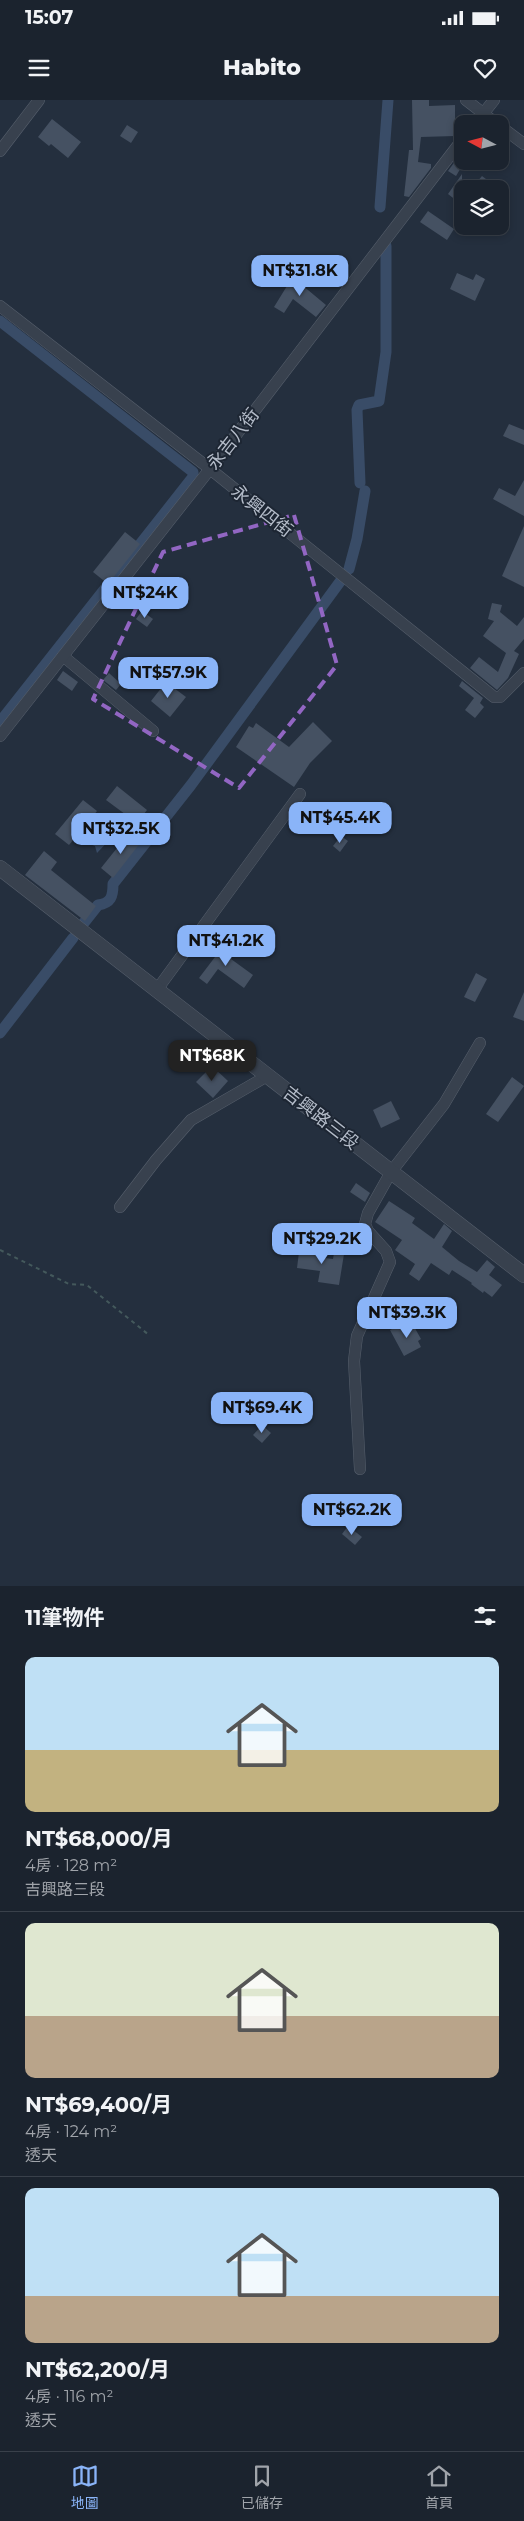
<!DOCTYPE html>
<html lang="zh-TW">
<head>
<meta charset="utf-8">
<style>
	body { margin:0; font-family:Montserrat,"Noto Sans TC",sans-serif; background:#242b36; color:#f1f3f6; height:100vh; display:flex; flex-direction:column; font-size:19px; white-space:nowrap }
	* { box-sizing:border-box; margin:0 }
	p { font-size:16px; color:#a0a4aa }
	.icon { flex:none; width:28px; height:28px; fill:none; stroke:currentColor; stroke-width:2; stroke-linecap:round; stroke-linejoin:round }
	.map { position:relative; height:1486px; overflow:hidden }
	.drawer { display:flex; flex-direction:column; background:#1b232e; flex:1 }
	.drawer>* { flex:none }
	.needle { width:32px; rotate:277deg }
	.controls { position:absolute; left:454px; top:15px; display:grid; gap:10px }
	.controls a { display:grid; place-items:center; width:55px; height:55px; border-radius:10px; background:#1b232e; box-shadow:0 2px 8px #0003,0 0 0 1px #39404a; font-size:25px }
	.price { position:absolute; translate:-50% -42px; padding:0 11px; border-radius:10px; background:#8ab4f8; color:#111; font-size:16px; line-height:32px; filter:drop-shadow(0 1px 2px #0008) }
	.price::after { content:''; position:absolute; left:50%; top:30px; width:15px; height:11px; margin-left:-8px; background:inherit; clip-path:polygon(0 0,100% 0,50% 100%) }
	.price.active { background:#222; color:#fff }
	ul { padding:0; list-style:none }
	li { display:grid; align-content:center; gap:10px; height:265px; padding:0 25px }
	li+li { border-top:1px solid #39404a }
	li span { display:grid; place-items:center; height:155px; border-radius:10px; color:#555 }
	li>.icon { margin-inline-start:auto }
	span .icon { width:90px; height:90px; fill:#fffc; stroke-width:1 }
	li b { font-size:21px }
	h2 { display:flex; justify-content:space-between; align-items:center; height:60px; padding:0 25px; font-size:21px }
	.status { display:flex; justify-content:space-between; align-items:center; height:35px; padding:0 25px; background:#1b232e; direction:ltr }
	.status svg { height:14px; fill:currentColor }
	header { display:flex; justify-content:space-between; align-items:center; height:65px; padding:0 25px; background:#1b232e; font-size:22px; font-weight:800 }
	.menu { display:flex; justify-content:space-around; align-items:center; height:70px; border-top:1px solid #39404a; background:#1b232e; font-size:14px; color:#a0a4aa }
	.menu a { display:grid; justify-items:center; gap:2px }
	.menu .active { color:#8ab4f8 }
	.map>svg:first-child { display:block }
	.water { fill:url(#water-ripples) }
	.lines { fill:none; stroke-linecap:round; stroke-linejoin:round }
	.canal { stroke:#394c67; stroke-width:11 }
	.building { fill:#455162 }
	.minor-casing { stroke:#565f6c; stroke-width:12 }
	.tertiary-casing { stroke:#565f6c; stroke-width:16 }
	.path { stroke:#44595c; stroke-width:2; stroke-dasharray:4 4; stroke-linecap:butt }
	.minor { stroke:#38414e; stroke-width:11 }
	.tertiary { stroke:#38414e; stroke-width:15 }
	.marked { fill:none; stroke:#9266c3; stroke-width:4; stroke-dasharray:10 6; stroke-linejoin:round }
	.labels { text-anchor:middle; stroke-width:4; stroke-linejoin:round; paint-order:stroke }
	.street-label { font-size:18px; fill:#b4bcc9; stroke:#1d2633 }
</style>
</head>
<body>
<div class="status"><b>15:07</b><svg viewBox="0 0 49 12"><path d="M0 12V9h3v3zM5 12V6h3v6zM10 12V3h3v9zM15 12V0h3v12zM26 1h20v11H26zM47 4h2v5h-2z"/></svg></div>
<header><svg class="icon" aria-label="menu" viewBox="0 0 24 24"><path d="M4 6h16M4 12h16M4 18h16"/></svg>Habito<svg class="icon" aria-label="heart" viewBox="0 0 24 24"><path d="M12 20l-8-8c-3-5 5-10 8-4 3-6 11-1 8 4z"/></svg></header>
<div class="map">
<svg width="524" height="1486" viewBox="0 0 524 1486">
	<defs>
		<pattern id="water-ripples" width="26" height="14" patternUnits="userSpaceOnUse" patternTransform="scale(1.25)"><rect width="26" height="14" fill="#394c67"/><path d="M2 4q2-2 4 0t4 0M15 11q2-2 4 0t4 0" fill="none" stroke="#53647b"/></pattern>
	</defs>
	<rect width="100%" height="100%" fill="#242f3e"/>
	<polygon class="water" points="108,717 116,726 115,734 97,753 95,746 87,743 96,735 99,723 103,718"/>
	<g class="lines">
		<g class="canal">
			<polyline points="380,107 388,0"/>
			<polyline points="0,221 193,372 193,377 0,622"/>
			<polyline points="360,383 357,310 359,305 379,301 386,252 386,146"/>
			<polyline points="349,469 357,439 365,391"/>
			<path d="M83,824L98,805C111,803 113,797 113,784L191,685L342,479"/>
			<polyline points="0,933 73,838"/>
		</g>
	</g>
	<g class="building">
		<polygon points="412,0 429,0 429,6 455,5 455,36 421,37 418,62 431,64 431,68 409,97 404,96 409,50 413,50"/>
		<polygon points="52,19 81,42 68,58 51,44 49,46 38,37"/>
		<polygon points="127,25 138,32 131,43 120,36"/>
		<polygon points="459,56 465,61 456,76 448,71"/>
		<polygon points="462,74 462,80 475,89 462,89 462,105 448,94"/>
		<polygon points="482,76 499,89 484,89 476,83"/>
		<polygon points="428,111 454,129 447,140 420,122"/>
		<polygon points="295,173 305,180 302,185 326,205 316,217 293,199 284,213 274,207"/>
		<polygon points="457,173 473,180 476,174 485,179 475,201 450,189"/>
		<polygon points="509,324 524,330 524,345 503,336"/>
		<polygon points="524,380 524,416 493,399 499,388 515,396"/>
		<polygon points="524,426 524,487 502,476"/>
		<polygon points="125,432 140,444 108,484 93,472"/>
		<polygon points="492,503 502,505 500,512 517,526 524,517 524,539 514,551 519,554 508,578 497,590 470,568 479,557 498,572 506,553 483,536 494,521 488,519"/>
		<polygon points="142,511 153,519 147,527 136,519"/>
		<polygon points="63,571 78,582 72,591 57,580"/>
		<polygon points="109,573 121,584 116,590 103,580"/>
		<polygon points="462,581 483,598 480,603 484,607 475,618 465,610 474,598 459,586"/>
		<polygon points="166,582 186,597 170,617 151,601"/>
		<polygon points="313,622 332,641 310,663 294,687 236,647 249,626 253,628 256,623 289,647"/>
		<polygon points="117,686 147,710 137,723 106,700"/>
		<polygon points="83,700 97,711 69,745 55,734"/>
		<polygon points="129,733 141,742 113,778 101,768"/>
		<polygon points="341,736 348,741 340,752 333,746"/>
		<polygon points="44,751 57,762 51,770 96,806 85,821 25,775"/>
		<polygon points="225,839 232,845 226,852 233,856 231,859 253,875 244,888 218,869 207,884 199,878 215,857 213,855"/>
		<polygon points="476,873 487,879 475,902 464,897"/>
		<polygon points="524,892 524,921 513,917"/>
		<polygon points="212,966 228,981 213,998 196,982"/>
		<polygon points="512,977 524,986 498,1022 486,1014"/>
		<polygon points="391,1001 400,1019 381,1028 373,1010"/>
		<polygon points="356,1083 370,1093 365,1102 350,1092"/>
		<polygon points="389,1101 415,1118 412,1123 434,1139 444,1124 452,1131 442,1147 459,1161 477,1172 487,1160 495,1167 489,1175 502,1185 492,1197 484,1191 483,1193 471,1184 472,1183 452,1170 449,1175 431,1163 419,1181 409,1174 415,1164 395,1150 402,1140 375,1122"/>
		<polygon points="305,1144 318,1146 316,1157 333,1159 334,1153 344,1154 339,1185 318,1182 320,1171 297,1168 299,1152 304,1152"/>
		<polygon points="412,1223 421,1239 418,1241 421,1247 404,1256 390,1230 400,1225 402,1228"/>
		<polygon points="262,1325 271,1333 262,1343 253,1335"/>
		<polygon points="348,1426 362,1437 355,1445 342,1434"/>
	</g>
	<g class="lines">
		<defs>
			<g id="minor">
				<polyline points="466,0 497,24"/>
				<polyline points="475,24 494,0"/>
				<polyline points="500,26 524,44"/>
				<polyline points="0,51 39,0"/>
				<polyline points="0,206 210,369 494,597 500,597 524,573"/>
				<polyline points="63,556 153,631"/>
				<polyline points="0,636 210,369 462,40"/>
				<polyline points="156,891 300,694"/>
				<polyline points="120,1107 156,1060 191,1020 267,976"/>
				<polyline points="360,1369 354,1261 357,1236 390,1162 386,1151 368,1131 365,1124 368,1113 391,1072 444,1004 480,943"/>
			</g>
			<polyline id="tertiary" points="0,768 524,1175"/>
		</defs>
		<use href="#minor" class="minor-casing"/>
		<use href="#tertiary" class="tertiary-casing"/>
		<polyline class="path" points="0,1150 69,1184 87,1185 149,1235"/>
		<use href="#minor" class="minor"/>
		<use href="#tertiary" class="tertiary"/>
	</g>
	<path class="marked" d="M294,415L337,565L239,688L93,599L163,452Z"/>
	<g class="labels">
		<g class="street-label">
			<text transform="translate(233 339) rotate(-52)" y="6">永吉八街</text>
			<text transform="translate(262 411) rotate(38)" y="6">永興四街</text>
			<text transform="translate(321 1018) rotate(38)" y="6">吉興路三段</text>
		</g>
	</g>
</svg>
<div class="controls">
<a><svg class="needle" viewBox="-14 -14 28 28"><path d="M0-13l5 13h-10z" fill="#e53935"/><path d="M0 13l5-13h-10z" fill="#a0a4aa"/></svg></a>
<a><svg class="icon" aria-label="layers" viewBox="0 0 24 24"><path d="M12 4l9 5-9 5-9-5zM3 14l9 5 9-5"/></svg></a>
</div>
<b class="price" style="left:300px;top:197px">NT$31.8K</b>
<b class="price" style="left:145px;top:519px">NT$24K</b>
<b class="price" style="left:168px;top:599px">NT$57.9K</b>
<b class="price" style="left:340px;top:744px">NT$45.4K</b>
<b class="price" style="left:121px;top:755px">NT$32.5K</b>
<b class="price" style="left:226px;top:867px">NT$41.2K</b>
<b class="price active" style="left:212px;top:982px">NT$68K</b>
<b class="price" style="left:322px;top:1165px">NT$29.2K</b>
<b class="price" style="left:407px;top:1239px">NT$39.3K</b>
<b class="price" style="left:262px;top:1334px">NT$69.4K</b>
<b class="price" style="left:352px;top:1436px">NT$62.2K</b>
</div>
<section class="drawer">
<h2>11筆物件<svg class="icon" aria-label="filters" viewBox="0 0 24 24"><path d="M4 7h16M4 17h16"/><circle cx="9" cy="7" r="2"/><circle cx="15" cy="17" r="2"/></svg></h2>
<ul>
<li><span style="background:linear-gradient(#bfe0f5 60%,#c2b280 0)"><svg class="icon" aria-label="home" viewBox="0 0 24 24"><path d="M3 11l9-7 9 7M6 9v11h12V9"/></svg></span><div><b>NT$68,000/月</b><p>4房 · 128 m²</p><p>吉興路三段</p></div></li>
<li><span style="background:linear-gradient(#dfe7d0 60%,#b9a48a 0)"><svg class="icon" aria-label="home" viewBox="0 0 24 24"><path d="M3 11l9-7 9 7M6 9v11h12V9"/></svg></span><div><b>NT$69,400/月</b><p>4房 · 124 m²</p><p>透天</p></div></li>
<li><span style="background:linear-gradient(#bfe0f5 70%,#b9a48a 0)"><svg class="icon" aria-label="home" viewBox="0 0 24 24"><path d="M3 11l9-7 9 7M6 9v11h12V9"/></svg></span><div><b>NT$62,200/月</b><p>4房 · 116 m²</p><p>透天</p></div></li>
</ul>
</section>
<nav class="menu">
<a class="active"><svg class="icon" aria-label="map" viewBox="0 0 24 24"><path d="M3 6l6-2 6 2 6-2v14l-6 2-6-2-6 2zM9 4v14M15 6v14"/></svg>地圖</a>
<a><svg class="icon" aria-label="saved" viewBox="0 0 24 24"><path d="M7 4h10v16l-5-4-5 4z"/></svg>已儲存</a>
<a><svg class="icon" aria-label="home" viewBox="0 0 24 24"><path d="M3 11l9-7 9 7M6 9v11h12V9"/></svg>首頁</a>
</nav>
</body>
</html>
